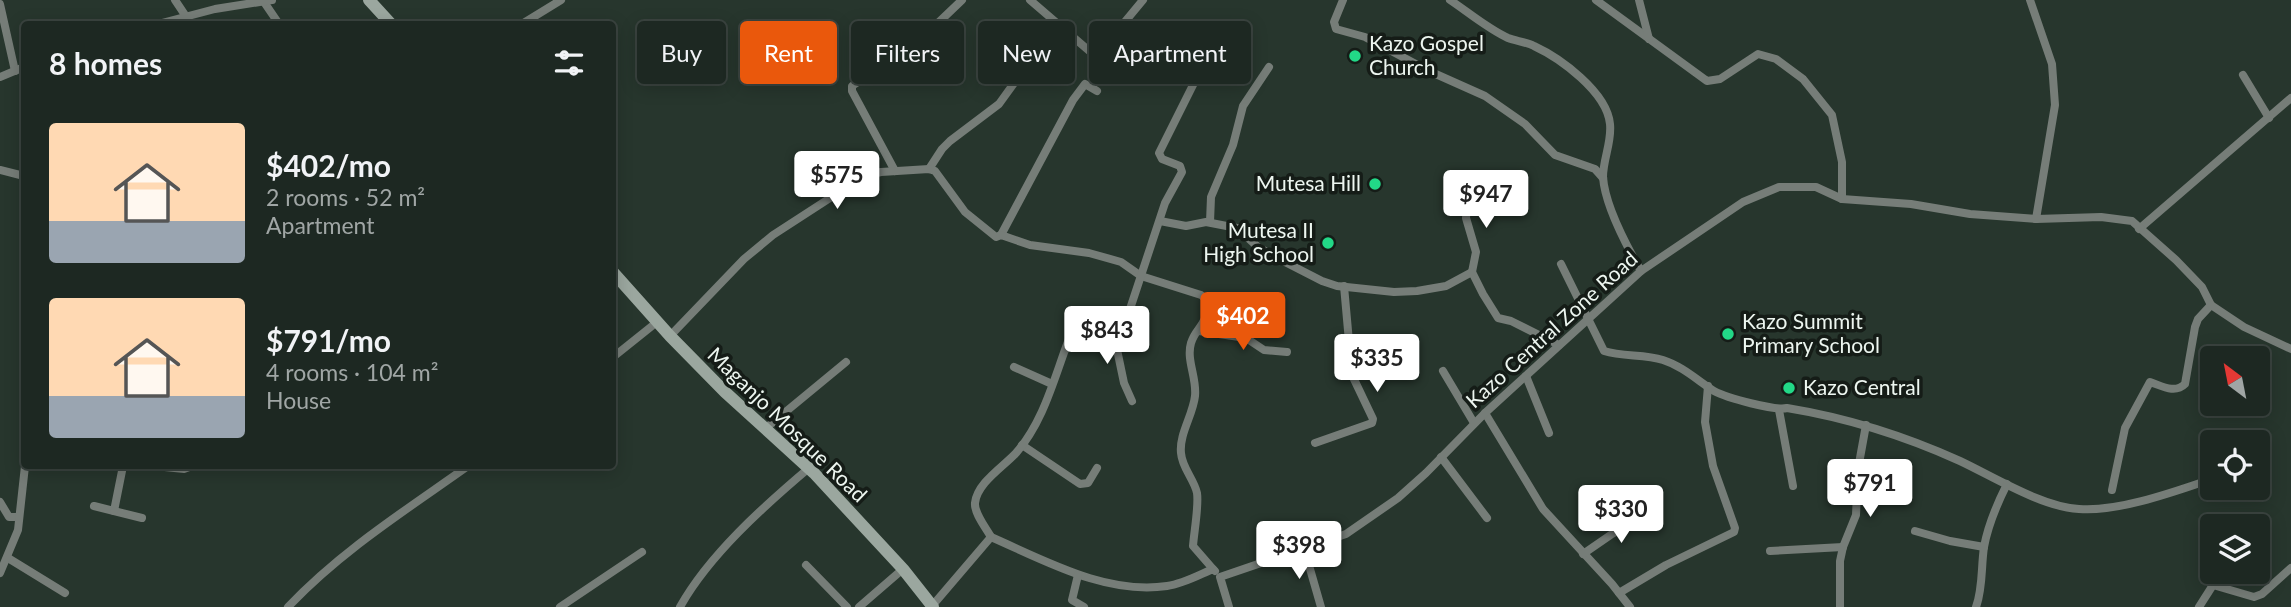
<!DOCTYPE html>
<html lang="en">
<head>
<meta charset="utf-8">
<style>
	body { margin:0; font-family:Lato,sans-serif; background:#25302a; color:#f1f3f6; height:100vh; display:flex; flex-direction:column; font-size:26px; white-space:nowrap }
	* { box-sizing:border-box; margin:0 }
	p { font-size:23px; color:#a0a6a5 }
	.icon { flex:none; width:38px; height:38px; fill:none; stroke:currentColor; stroke-width:2; stroke-linecap:round; stroke-linejoin:round }
	.map { position:relative; flex:1; overflow:hidden }
	.details { position:absolute; left:21px; top:21px; width:595px; height:448px; display:flex; flex-direction:column; background:#1d2822; border-radius:7px; box-shadow:0 4px 18px #0003,0 0 0 2px #3b4440 }
	.details>* { flex:none }
	.banner { position:absolute; left:637px; top:21px; width:665px; height:63px; display:flex; gap:14px }
	.needle { width:46px; rotate:328deg }
	.fabs { position:absolute; left:2200px; top:346px; display:grid; gap:14px }
	.fabs a { display:grid; place-items:center; width:70px; height:70px; border-radius:7px; background:#1d2822; box-shadow:0 4px 18px #0003,0 0 0 2px #3b4440; font-size:35px }
	.price { position:absolute; translate:-50% -60px; padding:0 16px; border-radius:7px; background:#fff; color:#222; font-size:23px; line-height:46px; filter:drop-shadow(0 2px 4px #0008) }
	.price::after { content:''; position:absolute; left:50%; top:42px; width:21px; height:16px; margin-left:-10px; background:inherit; clip-path:polygon(0 0,100% 0,50% 100%) }
	.price.current { background:#ea580c; color:#fff }
	ul { padding:0; list-style:none }
	li { display:flex; align-items:center; gap:21px; height:175px; padding:0 28px }
	li span { display:grid; place-items:center; flex:none; width:196px; height:140px; border-radius:7px; color:#555 }
	li>.icon { margin-inline-start:auto }
	span .icon { width:84px; height:84px; fill:#fffc; stroke-width:1 }
	li b { font-size:30px }
	h2 { display:flex; justify-content:space-between; align-items:center; height:84px; padding:0 28px; font-size:30px }
	.pill { padding:0 24px; border-radius:7px; background:#1d2822; box-shadow:0 4px 18px #0003,0 0 0 2px #3b4440; font-size:24px; line-height:63px }
	.pill.current { background:#ea580c; color:#fff }
	.map>svg:first-child { display:block }
	.lines { fill:none; stroke-linecap:round; stroke-linejoin:round }
	.street { stroke:#767d78; stroke-width:8 }
	.secondary { stroke:#9ba79f; stroke-width:12 }
	.poi-dot { fill:#22d887; stroke:#151c17; stroke-width:2.5 }
	.labels { text-anchor:middle; stroke-width:7; stroke-linejoin:round; paint-order:stroke }
	.poi-label { font-size:21px; fill:#edf6f0; stroke:#151c17; text-anchor:start }
	.street-label { font-size:21px; fill:#edf6f0; stroke:#151c17 }
</style>
</head>
<body>
<div class="map">
<svg width="2291" height="607" viewBox="0 0 2291 607">
	<rect width="100%" height="100%" fill="#27362d"/>
	<g class="lines">
		<g class="street">
			<polyline points="175,0 187,18"/>
			<polyline points="1030,0 1094,55 1099,53 1143,0"/>
			<polyline points="1343,0 1334,22 1336,29 1365,37 1429,71 1485,96 1525,124 1555,155 1595,169 1603,178"/>
			<path d="M1450,0C1468,12 1488,29 1508,38C1516,41 1526,42 1534,46C1560,58 1607,92 1610,124C1612,142 1603,159 1603,177C1605,206 1626,245 1641,271"/>
			<polyline points="1596,0 1707,81 1720,79 1758,54 1776,59 1803,79 1832,115 1842,162 1842,199"/>
			<polyline points="1639,0 1649,39"/>
			<polyline points="2030,0 2052,64 2055,105 2036,219"/>
			<polyline points="264,2 279,24"/>
			<polyline points="0,4 15,71"/>
			<polyline points="158,24 215,9 272,0"/>
			<polyline points="522,24 561,0"/>
			<polyline points="2243,75 2269,118"/>
			<polyline points="0,77 24,67"/>
			<polyline points="929,169 942,149 950,141 999,104 1017,79 1049,42"/>
			<polyline points="0,170 24,176"/>
			<polyline points="895,171 852,91 852,86 917,43 962,0"/>
			<polyline points="1469,184 1466,218 1476,252 1472,272 1483,294 1498,318 1511,321 1559,345"/>
			<polyline points="1160,221 1186,226 1206,222 1237,228 1258,247 1283,261 1322,281 1337,286 1394,292 1417,291 1446,286 1472,272"/>
			<polyline points="1210,222 1211,197 1233,145 1243,106 1269,67"/>
			<polyline points="2139,229 2291,98"/>
			<polyline points="1001,235 1073,100 1085,84 1097,91"/>
			<path d="M1561,264L1604,351C1623,357 1644,354 1663,360C1682,366 1697,380 1714,391C1727,398 1775,411 1787,408C1848,418 1905,436 1960,461C1994,477 2042,507 2079,509C2115,512 2168,494 2203,482"/>
			<polyline points="1117,327 1115,340 1124,383 1132,401"/>
			<polyline points="1199,331 1246,338 1264,350 1287,352"/>
			<path d="M670,336L744,259L773,235L847,187L868,175L881,172L929,169L935,171L965,212L996,237L1001,235L1030,245L1089,253L1121,262L1141,276L1201,295L1206,299C1210,325 1196,326 1191,343C1186,360 1197,378 1195,396C1193,415 1179,434 1181,453C1182,468 1194,479 1197,493C1199,506 1194,532 1193,546L1213,569"/>
			<polyline points="612,358 652,326"/>
			<polyline points="1014,367 1052,384"/>
			<polyline points="1443,371 1474,423"/>
			<polyline points="1526,376 1549,433"/>
			<polyline points="1779,410 1793,486"/>
			<polyline points="1485,413 1543,509 1612,584 1630,607"/>
			<polyline points="766,428 846,362"/>
			<polyline points="1315,443 1372,423 1373,419 1352,375 1344,286"/>
			<polyline points="1022,445 1080,484 1088,483 1097,468"/>
			<polyline points="1441,457 1487,518"/>
			<polyline points="155,466 184,469 192,466"/>
			<path d="M2112,490L2125,428L2150,382C2162,386 2175,394 2185,384L2195,327L2198,319L2211,305"/>
			<polyline points="0,502 9,517 19,517"/>
			<polyline points="94,506 142,518"/>
			<polyline points="114,511 123,466"/>
			<polyline points="1915,531 1950,541 1984,547"/>
			<path d="M991,537C1046,561 1106,595 1167,586C1183,584 1199,575 1213,569L1215,571"/>
			<polyline points="1304,548 1321,607"/>
			<polyline points="1770,551 1843,547"/>
			<polyline points="1583,554 1612,534 1645,515"/>
			<polyline points="8,558 65,593"/>
			<polyline points="806,565 847,607"/>
			<polyline points="0,573 18,530 25,466"/>
			<polyline points="1078,575 1072,600 1084,607"/>
			<polyline points="1619,593 1666,565 1734,532 1735,528 1713,466 1705,422 1708,386"/>
			<path d="M932,606L991,537C986,528 974,513 975,503C977,483 1003,467 1016,453C1044,421 1054,378 1069,339L1076,335L1117,327L1128,315L1165,203L1182,172L1180,166L1162,159L1159,153L1206,59"/>
			<path d="M288,607C341,551 406,510 468,466"/>
			<polyline points="560,607 642,552"/>
			<path d="M680,607C709,555 764,506 809,468"/>
			<polyline points="859,607 903,569"/>
			<polyline points="1229,607 1220,577 1346,534 1398,498 1426,473 1485,413 1641,271 1743,202 1779,187 1816,187 1842,199 1911,204 1970,214 2036,219 2101,217 2132,221 2176,260 2202,287 2211,305 2244,327 2291,349"/>
			<polyline points="1840,607 1840,561 1843,547 1856,515 1858,469 1866,425"/>
			<path d="M1976,607C1983,588 1981,567 1984,547C1988,525 1997,504 2007,484"/>
			<polyline points="2199,607 2213,585 2254,597 2262,594 2291,568"/>
		</g>
		<g class="secondary">
			<polyline points="369,0 391,24"/>
			<polyline points="612,271 670,336 725,392 814,473 903,569 933,607"/>
		</g>
	</g>
	<g class="poi-dot">
		<circle cx="1355" cy="56" r="7"/>
		<circle cx="1375" cy="184" r="7"/>
		<circle cx="1328" cy="243" r="7"/>
		<circle cx="1728" cy="334" r="7"/>
		<circle cx="1789" cy="388" r="7"/>
	</g>
	<g class="labels">
		<g class="poi-label">
			<text x="1369" y="51">Kazo Gospel<tspan x="1369" dy="24">Church</tspan></text>
			<text x="1361" y="191" text-anchor="end">Mutesa Hill</text>
			<text x="1314" y="238" text-anchor="end">Mutesa II<tspan x="1314" dy="24">High School</tspan></text>
			<text x="1742" y="329">Kazo Summit<tspan x="1742" dy="24">Primary School</tspan></text>
			<text x="1803" y="395">Kazo Central</text>
		</g>
		<g class="street-label">
			<text transform="translate(1552 330) rotate(-42)" y="7">Kazo Central Zone Road</text>
			<text transform="translate(787 425) rotate(44)" y="7">Maganjo Mosque Road</text>
		</g>
	</g>
</svg>
<div class="fabs">
<a><svg class="needle" viewBox="-14 -14 28 28"><path d="M0-13l5 13h-10z" fill="#e53935"/><path d="M0 13l5-13h-10z" fill="#a0a6a5"/></svg></a>
<a><svg class="icon" aria-label="locate" viewBox="0 0 24 24"><circle cx="12" cy="12" r="6"/><path d="M12 2v4M12 18v4M2 12h4M18 12h4"/></svg></a>
<a><svg class="icon" aria-label="layers" viewBox="0 0 24 24"><path d="M12 4l9 5-9 5-9-5zM3 14l9 5 9-5"/></svg></a>
</div>
<b class="price" style="left:837px;top:211px">$575</b>
<b class="price" style="left:1486px;top:230px">$947</b>
<b class="price current" style="left:1243px;top:352px">$402</b>
<b class="price" style="left:1107px;top:366px">$843</b>
<b class="price" style="left:1377px;top:394px">$335</b>
<b class="price" style="left:1870px;top:519px">$791</b>
<b class="price" style="left:1621px;top:545px">$330</b>
<b class="price" style="left:1299px;top:581px">$398</b>
<div class="banner">
<a class="pill">Buy</a>
<a class="pill current">Rent</a>
<a class="pill">Filters</a>
<a class="pill">New</a>
<a class="pill">Apartment</a>
</div>
<section class="details">
<h2>8 homes<svg class="icon" aria-label="filters" viewBox="0 0 24 24"><path d="M4 7h16M4 17h16"/><circle cx="9" cy="7" r="2"/><circle cx="15" cy="17" r="2"/></svg></h2>
<ul>
<li><span style="background:linear-gradient(#ffd9b3 70%,#9aa5b1 0)"><svg class="icon" aria-label="home" viewBox="0 0 24 24"><path d="M3 11l9-7 9 7M6 9v11h12V9"/></svg></span><div><b>$402/mo</b><p>2 rooms · 52 m²</p><p>Apartment</p></div></li>
<li><span style="background:linear-gradient(#ffd9b3 70%,#9aa5b1 0)"><svg class="icon" aria-label="home" viewBox="0 0 24 24"><path d="M3 11l9-7 9 7M6 9v11h12V9"/></svg></span><div><b>$791/mo</b><p>4 rooms · 104 m²</p><p>House</p></div></li>
</ul>
</section>
</div>
</body>
</html>
